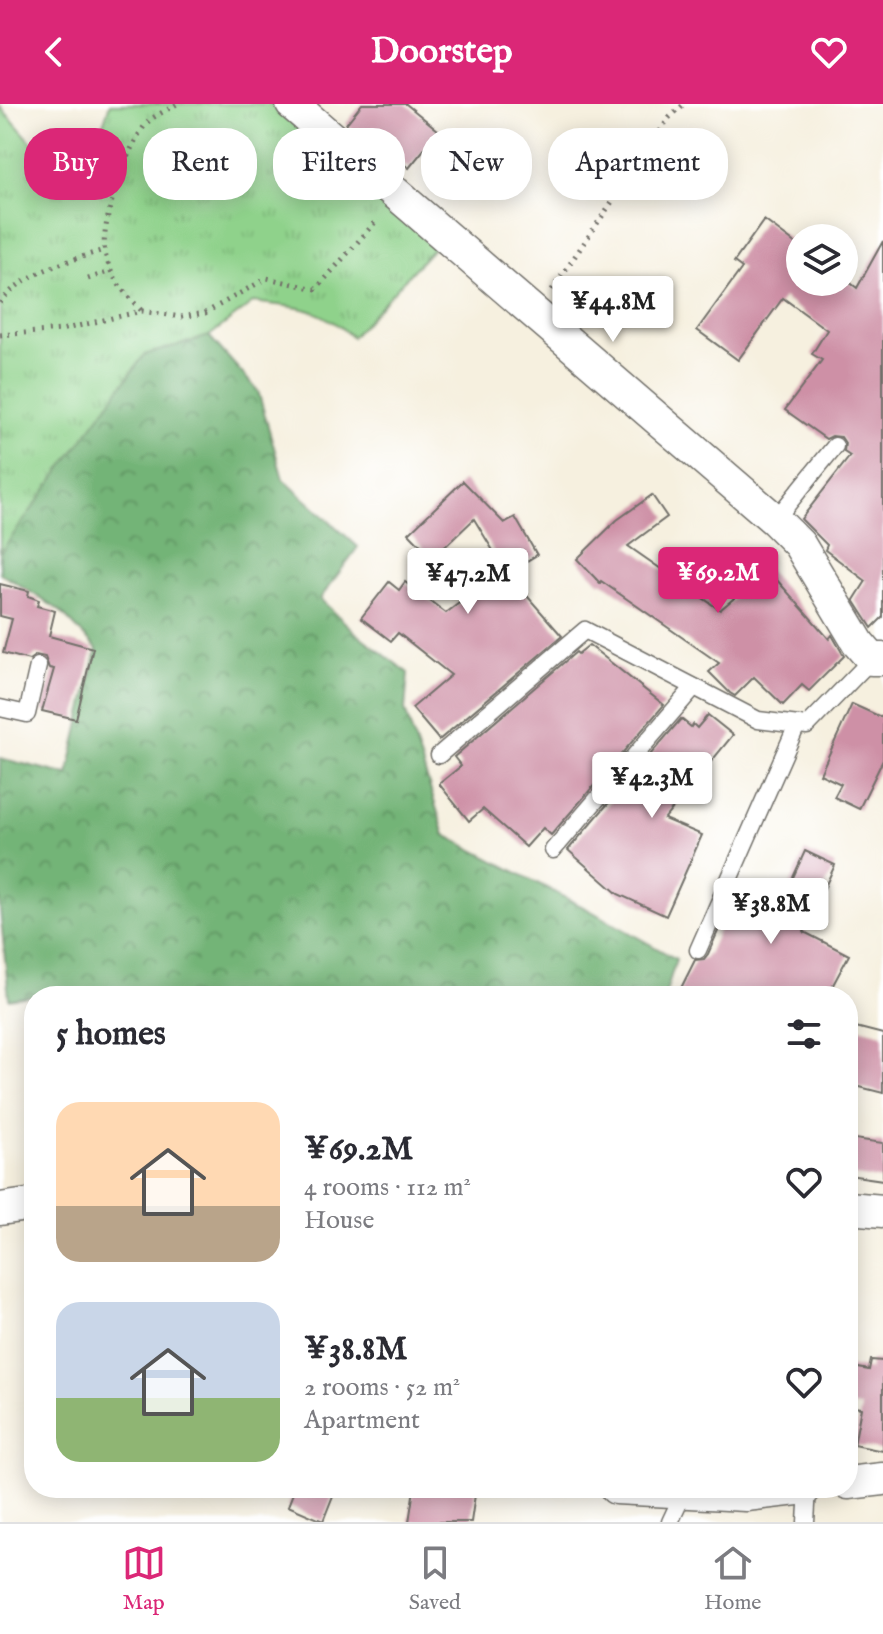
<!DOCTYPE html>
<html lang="en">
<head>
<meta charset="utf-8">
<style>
	body { margin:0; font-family:"IM FELL English",serif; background:#f7f7f7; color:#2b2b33; height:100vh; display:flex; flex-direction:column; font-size:30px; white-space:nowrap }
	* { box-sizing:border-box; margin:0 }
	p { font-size:26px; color:#7c7c81 }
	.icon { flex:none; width:44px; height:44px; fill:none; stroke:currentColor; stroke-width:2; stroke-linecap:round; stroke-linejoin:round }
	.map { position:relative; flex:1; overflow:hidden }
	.drawer { position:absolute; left:24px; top:882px; width:834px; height:512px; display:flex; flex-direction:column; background:#fff; border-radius:32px; box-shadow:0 4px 20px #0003 }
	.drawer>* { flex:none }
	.banner { position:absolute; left:24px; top:24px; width:836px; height:72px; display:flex; gap:16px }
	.tools { position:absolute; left:786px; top:120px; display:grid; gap:16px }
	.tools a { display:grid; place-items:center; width:72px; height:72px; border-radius:50%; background:#fff; box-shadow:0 4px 20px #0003; font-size:40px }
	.price { position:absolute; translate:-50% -68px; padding:0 18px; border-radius:8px; background:#fff; color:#222; font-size:26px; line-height:52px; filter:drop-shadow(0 2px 4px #0008) }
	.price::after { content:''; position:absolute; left:50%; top:48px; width:24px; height:18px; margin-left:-12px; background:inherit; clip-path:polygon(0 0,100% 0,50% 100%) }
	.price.active { background:#db2777; color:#fff }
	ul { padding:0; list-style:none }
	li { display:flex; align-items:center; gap:24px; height:200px; padding:0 32px }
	li span { display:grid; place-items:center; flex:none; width:224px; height:160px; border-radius:24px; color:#555 }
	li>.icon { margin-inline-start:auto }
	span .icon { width:96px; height:96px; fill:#fffc; stroke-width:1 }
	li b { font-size:34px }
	h2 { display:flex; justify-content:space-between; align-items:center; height:96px; padding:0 32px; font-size:34px }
	.chip { padding:0 28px; border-radius:32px; background:#fff; box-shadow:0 4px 20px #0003; font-size:28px; line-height:72px }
	.chip.active { background:#db2777; color:#fff }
	header { display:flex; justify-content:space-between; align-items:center; height:104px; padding:0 32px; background:#db2777; color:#fff; font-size:36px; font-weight:800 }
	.menu { display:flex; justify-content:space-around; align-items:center; height:112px; border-top:2px solid #e1e1e2; background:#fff; font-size:22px; color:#7c7c81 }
	.menu a { display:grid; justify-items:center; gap:4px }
	.menu .active { color:#db2777 }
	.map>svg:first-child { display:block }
	.forest { fill:url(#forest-crowns); stroke:#4f7051; stroke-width:2 }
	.park { fill:url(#park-tufts); stroke:#5d7e5b; stroke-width:2 }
	.building { fill:#ce90a6 }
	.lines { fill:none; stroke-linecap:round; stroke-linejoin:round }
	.service-casing { stroke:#72706a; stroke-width:19 }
	.minor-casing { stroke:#72706a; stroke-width:35 }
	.path { stroke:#72706a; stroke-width:5; stroke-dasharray:2 6; stroke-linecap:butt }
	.service { stroke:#fff; stroke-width:16 }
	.minor { stroke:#fff; stroke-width:32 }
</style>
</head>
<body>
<header><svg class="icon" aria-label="back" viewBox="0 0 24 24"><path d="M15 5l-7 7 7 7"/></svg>Doorstep<svg class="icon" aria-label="heart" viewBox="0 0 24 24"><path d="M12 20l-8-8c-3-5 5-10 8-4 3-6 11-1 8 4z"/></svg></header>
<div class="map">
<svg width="883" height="1418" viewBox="0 0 883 1418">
	<defs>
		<pattern id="forest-crowns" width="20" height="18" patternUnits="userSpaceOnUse" patternTransform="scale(2)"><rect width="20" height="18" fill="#73b477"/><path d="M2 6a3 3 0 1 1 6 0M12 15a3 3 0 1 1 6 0" fill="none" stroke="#5f9362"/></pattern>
		<pattern id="park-tufts" width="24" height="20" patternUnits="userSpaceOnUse" patternTransform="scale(2)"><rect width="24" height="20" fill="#8fd28b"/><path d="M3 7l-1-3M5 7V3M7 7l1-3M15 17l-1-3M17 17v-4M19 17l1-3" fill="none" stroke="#7cb478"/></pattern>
	</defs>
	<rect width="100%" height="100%" fill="#fff"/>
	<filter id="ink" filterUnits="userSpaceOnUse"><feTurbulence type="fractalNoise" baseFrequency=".0125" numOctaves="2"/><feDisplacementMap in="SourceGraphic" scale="16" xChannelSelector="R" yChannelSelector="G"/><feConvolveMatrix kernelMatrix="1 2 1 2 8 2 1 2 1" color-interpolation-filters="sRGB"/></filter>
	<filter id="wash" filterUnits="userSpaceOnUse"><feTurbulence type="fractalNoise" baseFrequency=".006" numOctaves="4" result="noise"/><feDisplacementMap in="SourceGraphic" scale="32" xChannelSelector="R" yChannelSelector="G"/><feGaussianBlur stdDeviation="1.8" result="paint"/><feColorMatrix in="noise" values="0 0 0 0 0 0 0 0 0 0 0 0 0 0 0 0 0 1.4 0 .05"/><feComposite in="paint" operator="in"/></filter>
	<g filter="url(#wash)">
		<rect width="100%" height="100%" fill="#f6f0df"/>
		<polygon class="forest" points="0,2 140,223 209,232 258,287 283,375 358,443 320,495 356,529 408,569 405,606 445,731 591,807 676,855 665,892 65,892 55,889 9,895 0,805 0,654 68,671 97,545 59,506 0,469"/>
		<path class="park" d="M110,0H292L445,131L352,233C316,200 300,205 254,198L209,232L144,251L0,449V2L75,88L91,55Z"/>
		<g id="blocks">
			<g class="building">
				<polygon points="362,0 406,0 439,27 409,64 368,31 365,35 346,20"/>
				<polygon points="764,116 800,143 800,178 844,178 844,174 857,184 883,137 883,513 872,524 854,496 866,477 825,446 827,441 801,415 850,352 844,348 845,339 841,333 832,332 826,335 785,306 822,256 812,250 827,226 783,194 738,256 697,226 742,164 734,158"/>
				<polygon points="463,377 504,419 515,413 537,451 507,469 562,532 439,636 412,604 451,571 398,529 391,537 361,514 389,478 399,486 405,478 446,509 504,465 506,468 474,415 433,454 409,429"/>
				<polygon points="652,391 667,413 628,442 720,506 768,466 829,535 832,531 844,552 809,587 802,581 783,601 754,573 735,592 730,589 709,568 719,559 601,477 600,479 577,455 617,416"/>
				<polygon points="0,480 29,487 28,492 39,496 37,502 55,507 49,532 93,544 76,615 42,607 54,565 49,564 45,553 36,551 29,556 3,549 12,515 0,512"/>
				<polygon points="589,541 664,601 551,731 543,724 526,743 483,705 469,717 439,680 461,662 454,653 576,548 578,550"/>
				<polygon points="852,600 883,614 883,656 859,705 834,693 841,680 820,670"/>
				<polygon points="708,611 733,631 664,715 702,731 666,812 618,790 568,746 681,615 691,623 693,620 697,624"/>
				<polygon points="805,747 835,761 804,828 849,851 827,892 677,892 695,856 704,855 708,850 733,793 775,813"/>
				<polygon points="848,921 883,930 883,989 848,980"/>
				<polygon points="848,1034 883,1039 883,1076 848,1071"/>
				<polygon points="871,1256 883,1257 883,1347 854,1341 861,1304 848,1302 848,1262 869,1266"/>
				<polygon points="295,1384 336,1384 323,1417 288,1402"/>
				<polygon points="435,1384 476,1384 471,1418 409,1418 414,1385 434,1389"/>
			</g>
		</g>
	</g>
	<g filter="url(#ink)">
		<use href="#blocks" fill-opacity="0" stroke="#72706a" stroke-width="2"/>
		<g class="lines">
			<defs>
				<g id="service">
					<polyline points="775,416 835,342"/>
					<polyline points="0,604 27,610 38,562"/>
					<polyline points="439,651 585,526 758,616 807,622 872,555"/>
					<polyline points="553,746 694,583"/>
					<polyline points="698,846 797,621"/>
					<polyline points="670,1418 684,1388"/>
					<polyline points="806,1418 808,1384"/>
				</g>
				<g id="minor">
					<polyline points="292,0 775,416 799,440 859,540 872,555 883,555"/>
					<polyline points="848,1104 883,1107"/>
					<polyline points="0,1105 34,1100"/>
					<polyline points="848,1379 883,1375"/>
					<polyline points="616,1384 746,1391 806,1384"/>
				</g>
			</defs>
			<use href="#service" class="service-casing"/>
			<use href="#minor" class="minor-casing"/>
			<g class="path">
				<polyline points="88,175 111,167"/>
				<polyline points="552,186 669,14 684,0"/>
				<path d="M0,199C23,168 69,157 104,146"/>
				<path d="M141,206C124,188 111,175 105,149C99,122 129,34 150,16C158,10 169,5 177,0"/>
				<polyline points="0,231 61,226 142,207 181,213 205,209 267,174 316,185 378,115"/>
			</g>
			<use href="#service" class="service"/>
			<use href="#minor" class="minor"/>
		</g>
	</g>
</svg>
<div class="tools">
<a><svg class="icon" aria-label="layers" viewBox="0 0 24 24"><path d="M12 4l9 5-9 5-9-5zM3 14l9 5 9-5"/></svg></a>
</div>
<b class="price" style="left:613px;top:240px">¥44.8M</b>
<b class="price active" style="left:718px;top:511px">¥69.2M</b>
<b class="price" style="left:468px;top:512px">¥47.2M</b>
<b class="price" style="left:652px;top:716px">¥42.3M</b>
<b class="price" style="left:771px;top:842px">¥38.8M</b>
<div class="banner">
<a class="chip active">Buy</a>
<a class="chip">Rent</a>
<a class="chip">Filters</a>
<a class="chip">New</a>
<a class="chip">Apartment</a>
</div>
<section class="drawer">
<h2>5 homes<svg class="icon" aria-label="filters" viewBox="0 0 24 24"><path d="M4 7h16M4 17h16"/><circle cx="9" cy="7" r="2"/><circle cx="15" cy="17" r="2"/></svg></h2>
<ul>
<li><span style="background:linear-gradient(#ffd9b3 65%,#b9a48a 0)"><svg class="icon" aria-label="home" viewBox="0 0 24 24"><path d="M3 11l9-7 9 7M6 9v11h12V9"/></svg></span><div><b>¥69.2M</b><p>4 rooms · 112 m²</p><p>House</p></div><svg class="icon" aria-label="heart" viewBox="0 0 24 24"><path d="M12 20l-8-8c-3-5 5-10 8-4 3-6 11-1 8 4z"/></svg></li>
<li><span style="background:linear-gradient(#c9d6e8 60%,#8fb573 0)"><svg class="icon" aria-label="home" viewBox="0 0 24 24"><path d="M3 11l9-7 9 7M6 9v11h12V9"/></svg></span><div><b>¥38.8M</b><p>2 rooms · 52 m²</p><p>Apartment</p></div><svg class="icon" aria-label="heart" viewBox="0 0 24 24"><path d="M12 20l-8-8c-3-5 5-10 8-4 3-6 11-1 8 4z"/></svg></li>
</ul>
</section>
</div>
<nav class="menu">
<a class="active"><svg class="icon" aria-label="map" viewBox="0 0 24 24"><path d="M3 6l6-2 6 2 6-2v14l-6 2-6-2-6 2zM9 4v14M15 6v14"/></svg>Map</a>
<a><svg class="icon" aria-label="saved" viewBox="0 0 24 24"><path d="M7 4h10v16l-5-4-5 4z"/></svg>Saved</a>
<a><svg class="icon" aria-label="home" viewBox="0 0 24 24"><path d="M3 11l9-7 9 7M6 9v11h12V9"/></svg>Home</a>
</nav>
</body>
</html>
